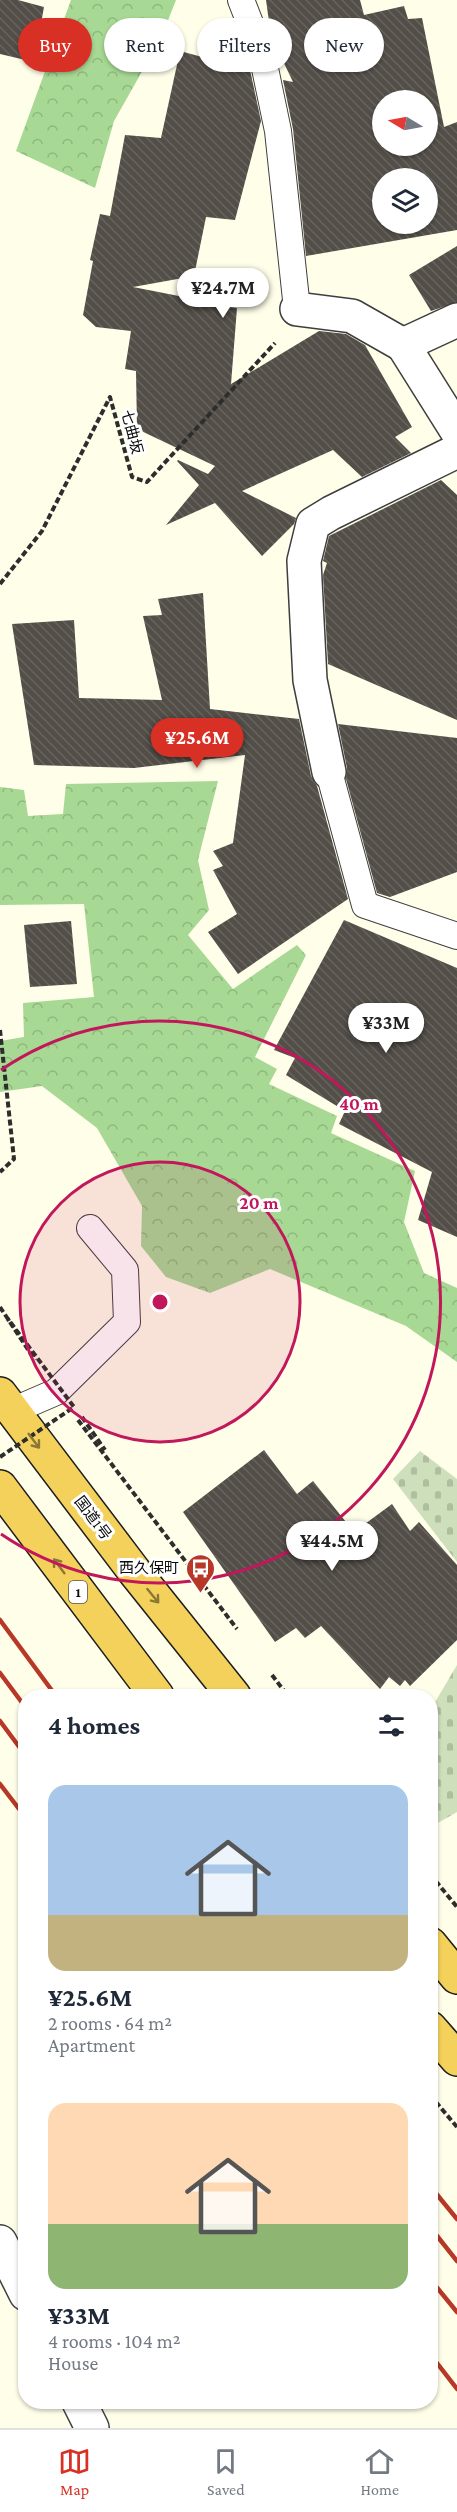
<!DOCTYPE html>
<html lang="en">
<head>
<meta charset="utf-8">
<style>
	body { margin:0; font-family:"Crimson Pro","Noto Sans JP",serif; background:#f6f6f7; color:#1f2937; height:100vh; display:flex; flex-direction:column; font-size:22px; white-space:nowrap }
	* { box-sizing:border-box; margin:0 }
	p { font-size:20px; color:#747a83 }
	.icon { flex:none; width:33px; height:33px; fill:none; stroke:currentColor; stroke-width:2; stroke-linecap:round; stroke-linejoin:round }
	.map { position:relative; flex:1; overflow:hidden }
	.side { position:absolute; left:18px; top:1689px; width:420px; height:720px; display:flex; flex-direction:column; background:#fff; border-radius:24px; box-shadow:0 2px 4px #0004 }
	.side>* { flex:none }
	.hud { position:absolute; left:18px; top:18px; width:422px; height:54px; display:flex; gap:12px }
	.needle { width:39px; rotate:280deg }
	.tools { position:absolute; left:372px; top:90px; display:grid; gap:12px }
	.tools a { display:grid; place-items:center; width:66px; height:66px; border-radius:50%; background:#fff; box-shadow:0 2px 4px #0004; font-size:30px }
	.price { position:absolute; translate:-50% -51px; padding:0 14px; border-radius:21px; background:#fff; color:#222; font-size:20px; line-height:39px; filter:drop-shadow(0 2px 3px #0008) }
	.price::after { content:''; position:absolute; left:50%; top:36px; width:18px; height:14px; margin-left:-9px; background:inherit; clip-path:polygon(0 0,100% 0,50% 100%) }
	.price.on { background:#d93025; color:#fff }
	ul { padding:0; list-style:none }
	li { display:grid; align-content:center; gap:12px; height:318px; padding:0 30px }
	li span { display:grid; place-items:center; height:186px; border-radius:18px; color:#555 }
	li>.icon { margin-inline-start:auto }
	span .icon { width:108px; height:108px; fill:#fffc; stroke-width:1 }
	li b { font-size:26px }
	h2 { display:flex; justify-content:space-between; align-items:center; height:72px; padding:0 30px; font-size:26px }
	.chip { padding:0 21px; border-radius:27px; background:#fff; box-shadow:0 2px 4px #0004; font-size:21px; line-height:54px }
	.chip.on { background:#d93025; color:#fff }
	.menu { display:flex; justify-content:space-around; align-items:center; height:84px; border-top:2px solid #e0e1e3; background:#fff; font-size:16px; color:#747a83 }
	.menu a { display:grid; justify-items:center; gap:3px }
	.menu .on { color:#d93025 }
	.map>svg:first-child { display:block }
	.forest { fill:url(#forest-crowns) }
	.cemetery { fill:url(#cemetery-stones) }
	.building { fill:url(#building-back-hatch); fill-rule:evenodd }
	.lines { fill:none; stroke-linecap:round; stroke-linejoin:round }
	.service-casing { stroke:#3e3e3e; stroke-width:28 }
	.minor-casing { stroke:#3e3e3e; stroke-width:36 }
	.trunk-casing { stroke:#1c1c1c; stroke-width:36 }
	.path { stroke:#2d2d2d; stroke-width:4; stroke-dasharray:6 3; stroke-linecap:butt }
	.service { stroke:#fff; stroke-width:26 }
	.minor { stroke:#fff; stroke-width:33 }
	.trunk { stroke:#f4d15b; stroke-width:33 }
	.rail { stroke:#b73827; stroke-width:4.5 }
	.path-bridge { stroke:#2d2d2d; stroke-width:4; stroke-dasharray:6 3; stroke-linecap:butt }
	.oneway { stroke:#8b7837 }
	.ring { fill:none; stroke:#c2185b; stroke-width:3 }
	.labels { text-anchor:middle; stroke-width:6; stroke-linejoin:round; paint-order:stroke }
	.shield { fill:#fff; stroke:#545454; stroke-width:1.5 }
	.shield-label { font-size:14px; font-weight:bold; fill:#0b0b0b }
	.street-label { font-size:15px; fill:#0b0b0b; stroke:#fff }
	.poi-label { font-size:15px; fill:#0b0b0b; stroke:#fff; text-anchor:end }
	.centre { fill:#c2185b; stroke:#fff; stroke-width:3 }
	.ring-label { font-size:18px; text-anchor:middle; font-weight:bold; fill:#c2185b; stroke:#fff; stroke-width:6; stroke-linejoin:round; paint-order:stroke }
</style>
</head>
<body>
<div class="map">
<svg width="457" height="2428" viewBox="0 0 457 2428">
	<defs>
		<pattern id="forest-crowns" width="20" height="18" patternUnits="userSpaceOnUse" patternTransform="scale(1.5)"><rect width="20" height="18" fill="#a7d894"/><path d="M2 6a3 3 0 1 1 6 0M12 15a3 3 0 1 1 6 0" fill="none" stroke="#8eb87e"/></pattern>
		<pattern id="cemetery-stones" width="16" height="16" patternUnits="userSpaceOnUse" patternTransform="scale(1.5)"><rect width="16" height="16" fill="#cedfbc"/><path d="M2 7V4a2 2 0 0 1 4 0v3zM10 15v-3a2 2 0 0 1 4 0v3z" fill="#b0bea0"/></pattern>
		<pattern id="building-back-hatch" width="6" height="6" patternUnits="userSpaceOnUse" patternTransform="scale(1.5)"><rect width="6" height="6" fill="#534e48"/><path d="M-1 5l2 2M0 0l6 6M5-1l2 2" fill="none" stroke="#67635e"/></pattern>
	</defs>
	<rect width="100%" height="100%" fill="#fffee9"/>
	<g class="forest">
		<polygon points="71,0 176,0 161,38 114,121 95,188 16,151"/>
		<polygon points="218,781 198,860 209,910 188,935 233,989 297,945 306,955 255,1057 277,1069 269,1084 337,1116 331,1133 415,1171 404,1222 424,1273 457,1288 457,1362 406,1326 270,1269 210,1293 166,1277 141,1246 142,1206 97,1128 42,1086 0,1092 0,1041 24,1037 23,1003 94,997 84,904 0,905 0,787 24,790 28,816 63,814 66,784"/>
	</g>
	<g class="cemetery">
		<polygon points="420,1451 457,1479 457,1562 393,1479"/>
		<polygon points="457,1665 457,1812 431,1827 431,1709"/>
	</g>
	<g class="building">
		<polygon points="0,0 18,0 44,7 34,62 0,54"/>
		<path d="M266,0H360L364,15L404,6L408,19L422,18L444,127L457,122V230L306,256L293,129L283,80L293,82L271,36ZM382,100H428V146H382ZM382,178H428V224H382Z"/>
		<polygon points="180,51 250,70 261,121 235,220 206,217 194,276 133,287 189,298 188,302 237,308 231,384 319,331 346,334 365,345 412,427 395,437 411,453 362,477 333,450 242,491 296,518 294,524 262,556 215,503 166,525 199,485 177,461 178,460 208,474 215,466 137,429 136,371 125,369 131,331 96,327 83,315 93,261 90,260 100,214 110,216 125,135 161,138"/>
		<polygon points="457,246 457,302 431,311 409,275"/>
		<polygon points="441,480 457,495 457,720 328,664 323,575 327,563 323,561 329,536"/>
		<polygon points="203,593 210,709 299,719 311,776 317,786 348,899 238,974 208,932 237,914 213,870 223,866 213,851 233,843 245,755 134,768 34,765 12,624 74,620 79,698 162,700 143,616 162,615 158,599"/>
		<polygon points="338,724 457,738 457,872 390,897 377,893 346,779 347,768"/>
		<polygon points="344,920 457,968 457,1237 418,1220 432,1172 339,1124 345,1111 286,1075 295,1058 274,1050"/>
		<polygon points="71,921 77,984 30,987 24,925"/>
		<polygon points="264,1450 297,1494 313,1481 354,1532 392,1504 410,1531 419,1522 457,1565 457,1640 410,1686 405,1680 400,1686 389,1677 380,1689 321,1626 305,1638 296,1628 275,1642 183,1512"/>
	</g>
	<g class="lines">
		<defs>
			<g id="service">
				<polyline points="241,0 262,54 278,131 297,309"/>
				<polyline points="329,772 365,905 457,936"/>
				<polyline points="12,1411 56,1392 127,1322 125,1270 90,1228"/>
			</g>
			<g id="minor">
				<polyline points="297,309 352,316 403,345"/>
				<polyline points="457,320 403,345 457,431"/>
				<polyline points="329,772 310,680 304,561 313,524 331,513 457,451"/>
				<polyline points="0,2242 26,2294"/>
				<polyline points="79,2402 92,2428"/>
			</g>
			<g id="trunk">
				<polyline points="0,1394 134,1571 234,1696"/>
				<polyline points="0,1487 157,1696"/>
				<polyline points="430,1944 457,1977"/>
				<polyline points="430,2028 457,2059"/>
			</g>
		</defs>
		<use href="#service" class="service-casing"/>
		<use href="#minor" class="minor-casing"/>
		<use href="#trunk" class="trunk-casing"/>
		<g class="path">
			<polyline points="0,584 42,531 110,397 132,477 147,482 275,343"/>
			<polyline points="0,1030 14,1159 0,1172"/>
			<polyline points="0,1307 35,1360"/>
			<polyline points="82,1417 105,1450"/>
			<polyline points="78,1420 237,1629"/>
			<polyline points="272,1675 288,1696"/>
			<polyline points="430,1874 457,1907"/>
			<polyline points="430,2095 457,2127"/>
		</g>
		<use href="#service" class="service"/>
		<use href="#minor" class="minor"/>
		<use href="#trunk" class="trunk"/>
		<g class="rail">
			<polyline points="0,1620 56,1696"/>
			<polyline points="0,1673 26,1708"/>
			<polyline points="0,1721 26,1756"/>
			<polyline points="0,1784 26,1818"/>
			<polyline points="430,2186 457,2219"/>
			<polyline points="430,2227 457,2261"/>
			<polyline points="430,2279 457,2312"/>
			<polyline points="430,2354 457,2389"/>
		</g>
		<polyline class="path-bridge" points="0,1457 74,1407 8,1319 9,1321"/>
	</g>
	<defs><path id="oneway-shaft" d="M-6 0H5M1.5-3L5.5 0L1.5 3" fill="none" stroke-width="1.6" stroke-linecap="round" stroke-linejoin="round" transform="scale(1.5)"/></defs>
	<g class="oneway">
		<use href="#oneway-shaft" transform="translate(34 1441) rotate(53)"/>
		<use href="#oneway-shaft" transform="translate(59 1566) rotate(-127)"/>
		<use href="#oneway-shaft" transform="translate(153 1596) rotate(51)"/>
	</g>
	<circle cx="160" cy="1302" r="140" fill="#c2185b" fill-opacity=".12"/>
	<g class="ring">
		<circle cx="160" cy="1302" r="140"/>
		<path d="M1 1070A281 281 0 1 1 1 1534"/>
	</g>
	<defs>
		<symbol id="bus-pin" viewBox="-11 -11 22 30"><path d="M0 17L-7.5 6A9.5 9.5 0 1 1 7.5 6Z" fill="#b73827" stroke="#fff"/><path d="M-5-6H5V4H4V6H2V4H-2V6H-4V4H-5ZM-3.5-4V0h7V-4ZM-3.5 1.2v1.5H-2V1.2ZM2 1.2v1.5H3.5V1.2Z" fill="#fff"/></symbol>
	</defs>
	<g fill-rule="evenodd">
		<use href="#bus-pin" x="184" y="1552" width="33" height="45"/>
	</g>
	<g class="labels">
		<rect class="shield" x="69" y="1581" width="18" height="22" rx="4.5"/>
		<g class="shield-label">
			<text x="78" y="1597">1</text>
		</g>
		<g class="street-label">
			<text transform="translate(132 432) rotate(75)" y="5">七曲坂</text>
			<text transform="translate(93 1518) rotate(53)" y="5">国道1号</text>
		</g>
		<g class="poi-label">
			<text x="179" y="1573">西久保町</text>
		</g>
	</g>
	<circle cx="160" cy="1302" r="9" class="centre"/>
	<g class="ring-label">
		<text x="359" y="1110">40 m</text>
		<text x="259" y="1209">20 m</text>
	</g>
</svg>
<div class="tools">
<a><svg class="needle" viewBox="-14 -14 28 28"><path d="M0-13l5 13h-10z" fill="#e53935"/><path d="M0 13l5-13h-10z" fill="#747a83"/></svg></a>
<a><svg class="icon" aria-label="layers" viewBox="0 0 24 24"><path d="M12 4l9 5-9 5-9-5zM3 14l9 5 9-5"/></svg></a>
</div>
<b class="price" style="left:223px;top:319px">¥24.7M</b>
<b class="price on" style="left:197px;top:769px">¥25.6M</b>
<b class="price" style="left:386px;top:1054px">¥33M</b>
<b class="price" style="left:332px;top:1572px">¥44.5M</b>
<div class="hud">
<a class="chip on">Buy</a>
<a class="chip">Rent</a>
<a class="chip">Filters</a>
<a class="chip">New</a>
</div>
<section class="side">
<h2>4 homes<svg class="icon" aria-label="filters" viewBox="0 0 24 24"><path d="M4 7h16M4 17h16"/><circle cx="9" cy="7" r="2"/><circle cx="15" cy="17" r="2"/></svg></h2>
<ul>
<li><span style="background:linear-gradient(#a9c7e8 70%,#c2b280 0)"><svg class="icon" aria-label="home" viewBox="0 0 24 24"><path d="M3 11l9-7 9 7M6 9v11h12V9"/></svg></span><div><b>¥25.6M</b><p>2 rooms · 64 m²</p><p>Apartment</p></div></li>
<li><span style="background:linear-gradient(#ffd9b3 65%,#8fb573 0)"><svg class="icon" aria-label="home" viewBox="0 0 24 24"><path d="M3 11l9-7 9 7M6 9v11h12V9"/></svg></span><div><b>¥33M</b><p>4 rooms · 104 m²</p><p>House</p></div></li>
</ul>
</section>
</div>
<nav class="menu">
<a class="on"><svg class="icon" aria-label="map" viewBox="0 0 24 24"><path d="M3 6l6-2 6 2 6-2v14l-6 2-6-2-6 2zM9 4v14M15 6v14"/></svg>Map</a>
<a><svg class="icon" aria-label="saved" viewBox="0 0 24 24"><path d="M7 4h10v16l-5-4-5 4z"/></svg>Saved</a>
<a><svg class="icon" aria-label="home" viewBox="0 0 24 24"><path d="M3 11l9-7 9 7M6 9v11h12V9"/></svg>Home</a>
</nav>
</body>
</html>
